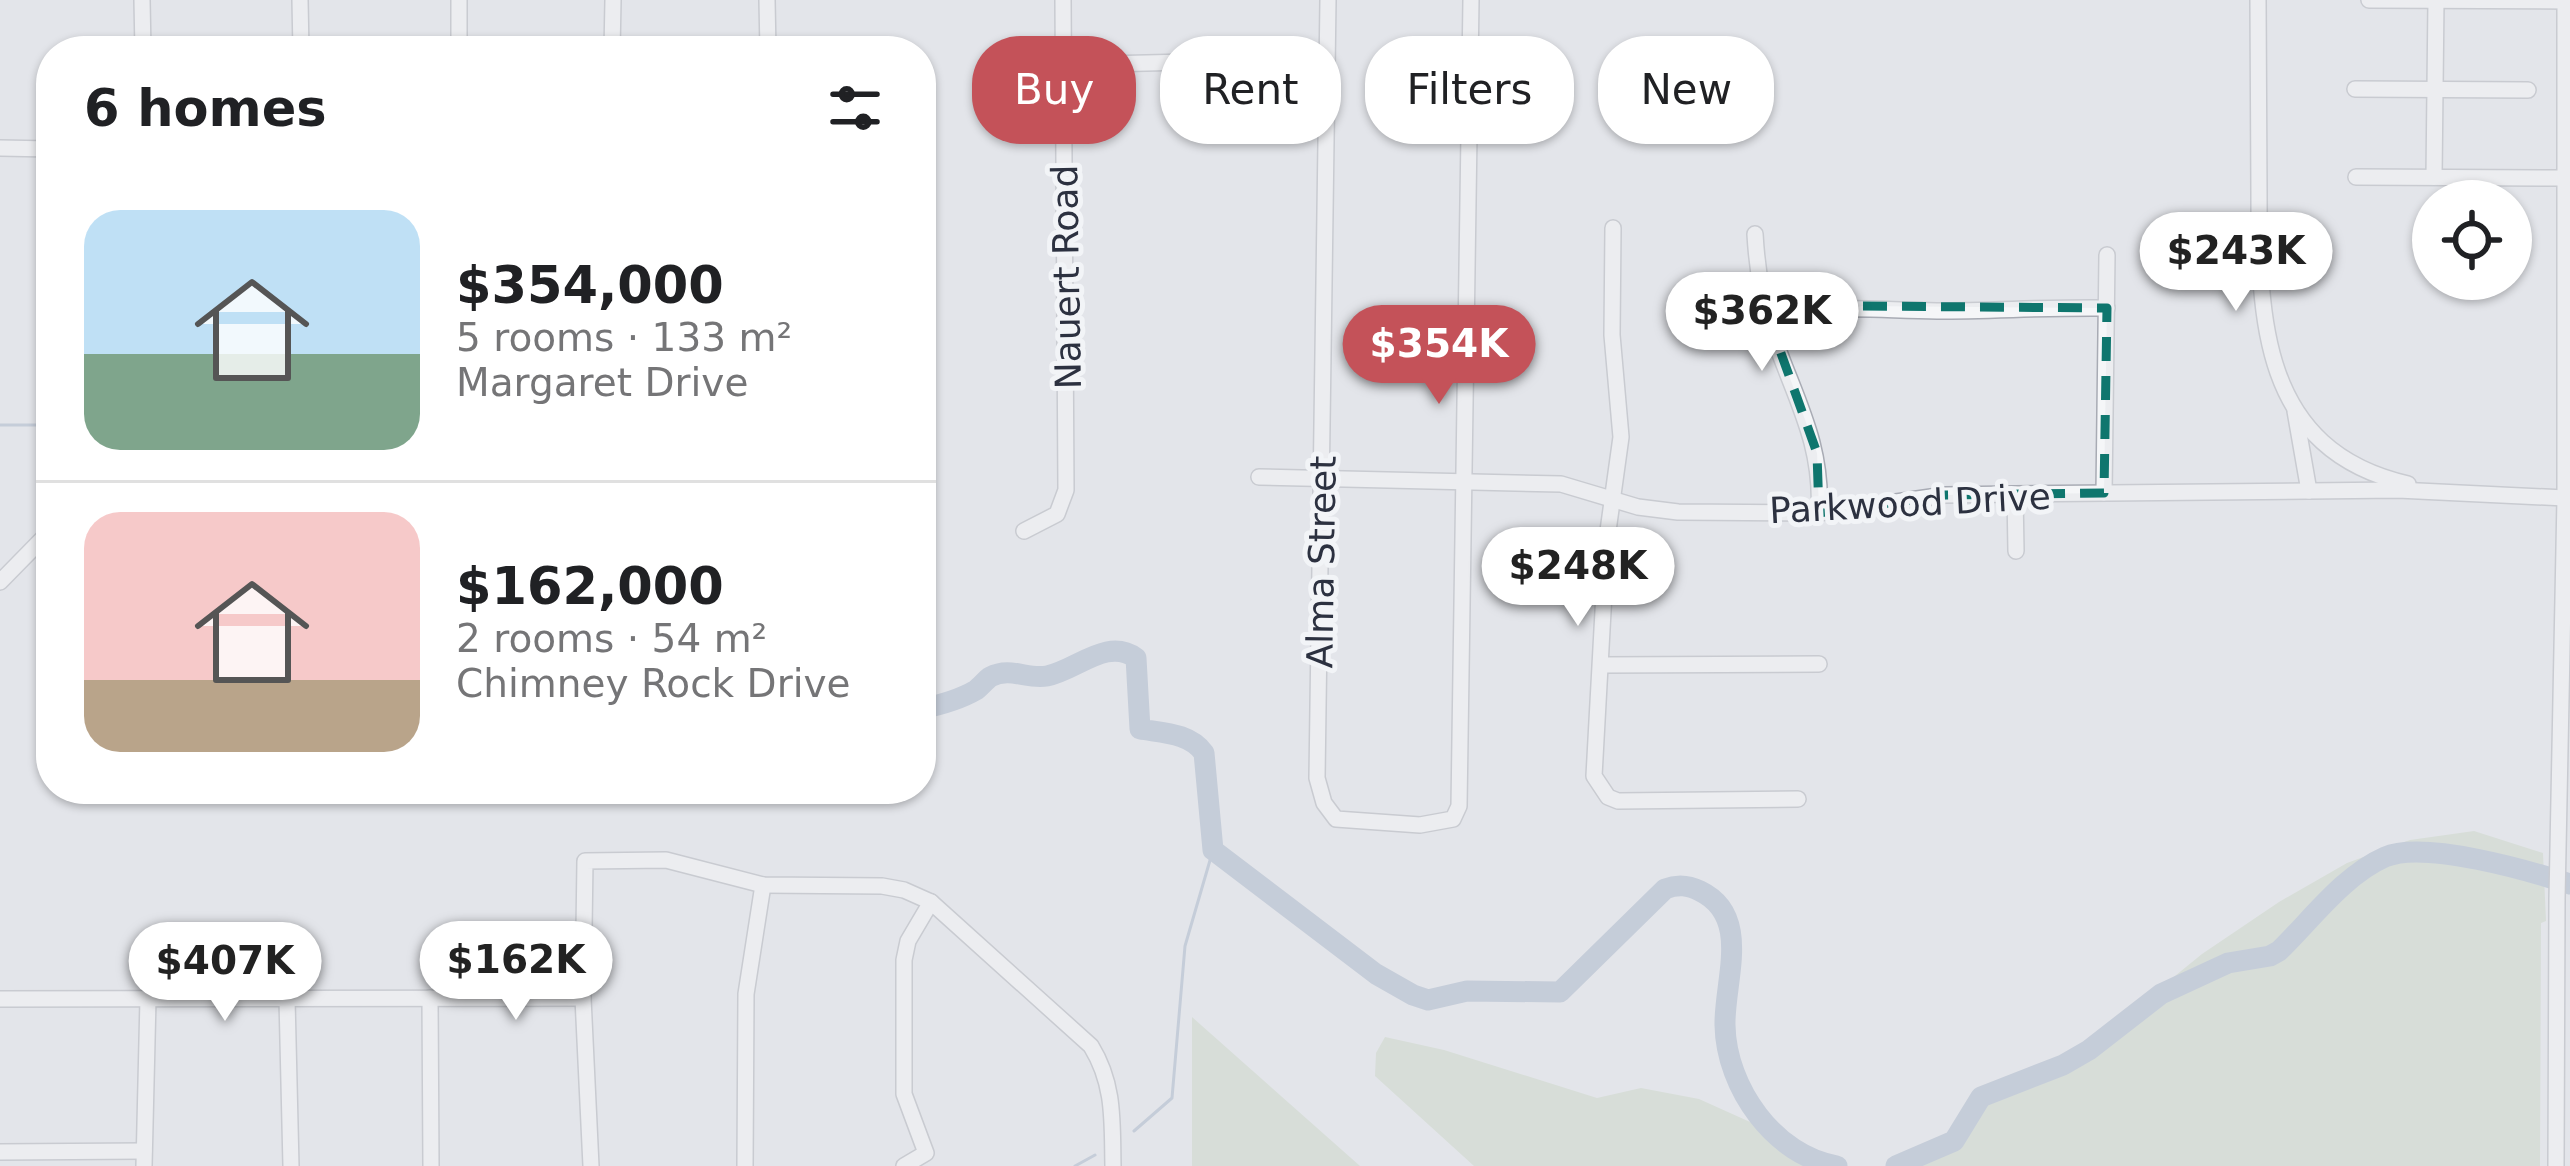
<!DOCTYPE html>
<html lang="en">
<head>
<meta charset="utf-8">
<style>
	body { margin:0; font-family:"DejaVu Sans",sans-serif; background:#f2f2f2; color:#202124; height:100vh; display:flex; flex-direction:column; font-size:45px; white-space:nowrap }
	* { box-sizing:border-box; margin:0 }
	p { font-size:39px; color:#757577 }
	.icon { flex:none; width:66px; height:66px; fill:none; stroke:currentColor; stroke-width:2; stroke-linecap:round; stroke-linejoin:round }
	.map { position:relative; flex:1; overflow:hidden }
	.sheet { position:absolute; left:36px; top:36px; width:900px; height:768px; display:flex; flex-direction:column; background:#fff; border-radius:48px; box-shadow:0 3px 9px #0004 }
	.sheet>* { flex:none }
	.guide { position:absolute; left:972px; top:36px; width:1140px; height:108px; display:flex; gap:24px }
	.fabs { position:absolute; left:2412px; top:180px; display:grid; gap:24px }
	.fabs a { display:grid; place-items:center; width:120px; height:120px; border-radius:50%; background:#fff; box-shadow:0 3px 9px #0004; font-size:60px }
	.price { position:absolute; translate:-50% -102px; padding:0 27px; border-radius:42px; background:#fff; color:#222; font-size:39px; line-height:78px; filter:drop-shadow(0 3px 6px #0008) }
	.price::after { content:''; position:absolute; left:50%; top:72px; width:36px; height:27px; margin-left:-18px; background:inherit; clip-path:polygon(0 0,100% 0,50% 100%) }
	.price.selected { background:#c45259; color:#fff }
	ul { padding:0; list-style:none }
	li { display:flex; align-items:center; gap:36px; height:300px; padding:0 48px }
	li+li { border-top:3px solid #e0e0e0 }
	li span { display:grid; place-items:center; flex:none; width:336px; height:240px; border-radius:36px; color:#555 }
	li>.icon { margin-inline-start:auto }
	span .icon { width:144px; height:144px; fill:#fffc; stroke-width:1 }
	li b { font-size:51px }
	h2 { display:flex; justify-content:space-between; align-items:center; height:144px; padding:0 48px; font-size:51px }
	.pill { padding:0 42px; border-radius:48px; background:#fff; box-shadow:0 3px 9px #0004; font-size:42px; line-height:108px }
	.pill.selected { background:#c45259; color:#fff }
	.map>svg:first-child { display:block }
	.green { fill:#c7d3c4 }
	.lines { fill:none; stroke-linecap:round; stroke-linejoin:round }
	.stream { stroke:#a1afc6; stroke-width:3 }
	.river { stroke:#a1afc6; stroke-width:21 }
	.minor-casing { stroke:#a8abb4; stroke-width:18 }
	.minor { stroke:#f5f6f8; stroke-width:15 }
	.marked { fill:none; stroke:#0f766e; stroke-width:9; stroke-dasharray:24 15; stroke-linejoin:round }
	.labels { text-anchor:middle; stroke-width:10; stroke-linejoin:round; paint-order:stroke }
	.street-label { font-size:36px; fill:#2c3140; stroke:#f2f4f7 }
</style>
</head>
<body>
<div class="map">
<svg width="2570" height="1166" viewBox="0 0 2570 1166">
	<rect width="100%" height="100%" fill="#e3e5ea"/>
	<g class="green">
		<path d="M2474,831L2543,853L2546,921L2541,923L2540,1166H1894C1944,1162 1952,1145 1970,1102L2063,1067L2202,954L2279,902L2347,863L2410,840Z"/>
		<polygon points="1192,1017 1360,1166 1192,1166"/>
		<polygon points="1385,1037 1444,1050 1597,1098 1641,1088 1699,1099 1759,1126 1793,1156 1821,1166 1474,1166 1375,1076 1376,1053"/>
	</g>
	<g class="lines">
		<g class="stream">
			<polyline points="0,425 51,425"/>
			<polyline points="1134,1131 1172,1098 1185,946 1213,850"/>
			<polyline points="1075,1166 1095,1155"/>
		</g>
		<g class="river">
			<path d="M921,709C940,705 959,700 976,690C980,687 986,680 990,677C1011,666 1027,680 1047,676C1077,670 1107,637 1136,658L1140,729C1163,733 1190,733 1204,753L1213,850L1376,974L1413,995L1428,1000L1467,991L1560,992L1665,889C1678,884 1688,885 1700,891C1752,916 1724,981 1725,1025C1726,1088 1775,1156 1837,1166"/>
			<path d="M1896,1166L1954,1141L1981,1097L2063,1065L2089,1050L2161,994L2228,963L2270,956L2279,951C2311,920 2344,875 2385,857C2424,840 2530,871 2570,884"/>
		</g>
		<defs>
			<g id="minor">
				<polyline points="142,0 143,51"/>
				<polyline points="300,0 301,51"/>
				<polyline points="767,0 768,51"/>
				<polyline points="1328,0 1317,778 1324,803 1336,819 1420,825 1453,819 1459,806 1471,0"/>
				<path d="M2258,0C2258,65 2259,130 2259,194C2259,318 2260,450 2408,484"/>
				<polyline points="2369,0 2570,1"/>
				<polyline points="459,51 459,0"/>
				<polyline points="612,51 613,0"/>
				<polyline points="1064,65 1187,62"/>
				<polyline points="2355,89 2528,90"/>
				<polyline points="0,148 51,149"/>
				<polyline points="2356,177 2565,178"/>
				<polyline points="2434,177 2436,0"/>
				<polyline points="1613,228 1612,335 1621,437 1607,538 1594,776 1608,797 1618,801 1798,799"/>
				<path d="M1755,234C1757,269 1762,302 1773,335C1795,399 1823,443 1819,513"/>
				<path d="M1769,320C1826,302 1879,311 1937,311C1994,311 2050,307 2107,308"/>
				<polyline points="2295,411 2309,491"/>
				<polyline points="1259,477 1561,484 1638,507 1678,512 1819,513 1945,495 2015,494 2398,490 2565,498"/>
				<polyline points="2104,493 2107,255"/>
				<polyline points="2015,494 2016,551"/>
				<polyline points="1024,531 1057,514 1066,490 1063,0"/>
				<polyline points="0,582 51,530"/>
				<polyline points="1602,665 1819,664"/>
				<polyline points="430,998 431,1166"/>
				<polyline points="0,999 583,998"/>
				<polyline points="287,999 291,1166"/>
				<polyline points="0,1152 144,1151"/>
				<polyline points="144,1166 148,999"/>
				<path d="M591,1166L583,998L585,861L666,860L763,885L882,886L904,890L931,902L1091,1046C1115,1085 1112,1122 1113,1166"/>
				<polyline points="745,1166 746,994 763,885"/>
				<polyline points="904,1166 926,1153 904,1094 904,960 908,941 931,902"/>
				<polyline points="2556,1166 2557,899 2565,498 2565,0"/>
			</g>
		</defs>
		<use href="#minor" class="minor-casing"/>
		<use href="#minor" class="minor"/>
	</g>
	<path d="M0 0H2570V1166H0ZM1863,306L2107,308L2104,493L1945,495L1819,513L1817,453L1769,320Z" fill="#e3e5ea" fill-opacity=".55" fill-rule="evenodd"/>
	<path class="marked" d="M1863,306L2107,308L2104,493L1945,495L1819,513L1817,453L1769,320Z"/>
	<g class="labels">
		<g class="street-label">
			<text transform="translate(1066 277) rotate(-91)" y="13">Nauert Road</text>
			<text transform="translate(1910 503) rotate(-3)" y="13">Parkwood Drive</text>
			<text transform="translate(1321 562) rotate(-89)" y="13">Alma Street</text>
		</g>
	</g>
</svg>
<div class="fabs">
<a><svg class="icon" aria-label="locate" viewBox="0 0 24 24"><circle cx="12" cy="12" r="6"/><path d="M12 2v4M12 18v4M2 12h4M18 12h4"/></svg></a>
</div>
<b class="price" style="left:2236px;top:314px">$243K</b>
<b class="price" style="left:1762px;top:374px">$362K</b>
<b class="price selected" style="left:1439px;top:407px">$354K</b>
<b class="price" style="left:1578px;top:629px">$248K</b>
<b class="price" style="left:516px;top:1023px">$162K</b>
<b class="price" style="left:225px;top:1024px">$407K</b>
<div class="guide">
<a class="pill selected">Buy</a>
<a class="pill">Rent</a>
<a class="pill">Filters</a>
<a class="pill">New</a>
</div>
<section class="sheet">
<h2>6 homes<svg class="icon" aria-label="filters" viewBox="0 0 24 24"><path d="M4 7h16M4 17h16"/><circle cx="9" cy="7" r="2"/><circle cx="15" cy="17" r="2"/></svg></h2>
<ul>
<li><span style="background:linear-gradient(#bfe0f5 60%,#7fa58c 0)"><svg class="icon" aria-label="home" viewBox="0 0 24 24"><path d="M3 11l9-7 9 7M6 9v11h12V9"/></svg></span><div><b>$354,000</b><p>5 rooms · 133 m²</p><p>Margaret Drive</p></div></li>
<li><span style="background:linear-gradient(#f6c9c9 70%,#b9a48a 0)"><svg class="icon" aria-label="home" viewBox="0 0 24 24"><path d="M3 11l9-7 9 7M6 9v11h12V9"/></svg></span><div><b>$162,000</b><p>2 rooms · 54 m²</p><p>Chimney Rock Drive</p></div></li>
</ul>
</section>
</div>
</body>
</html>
